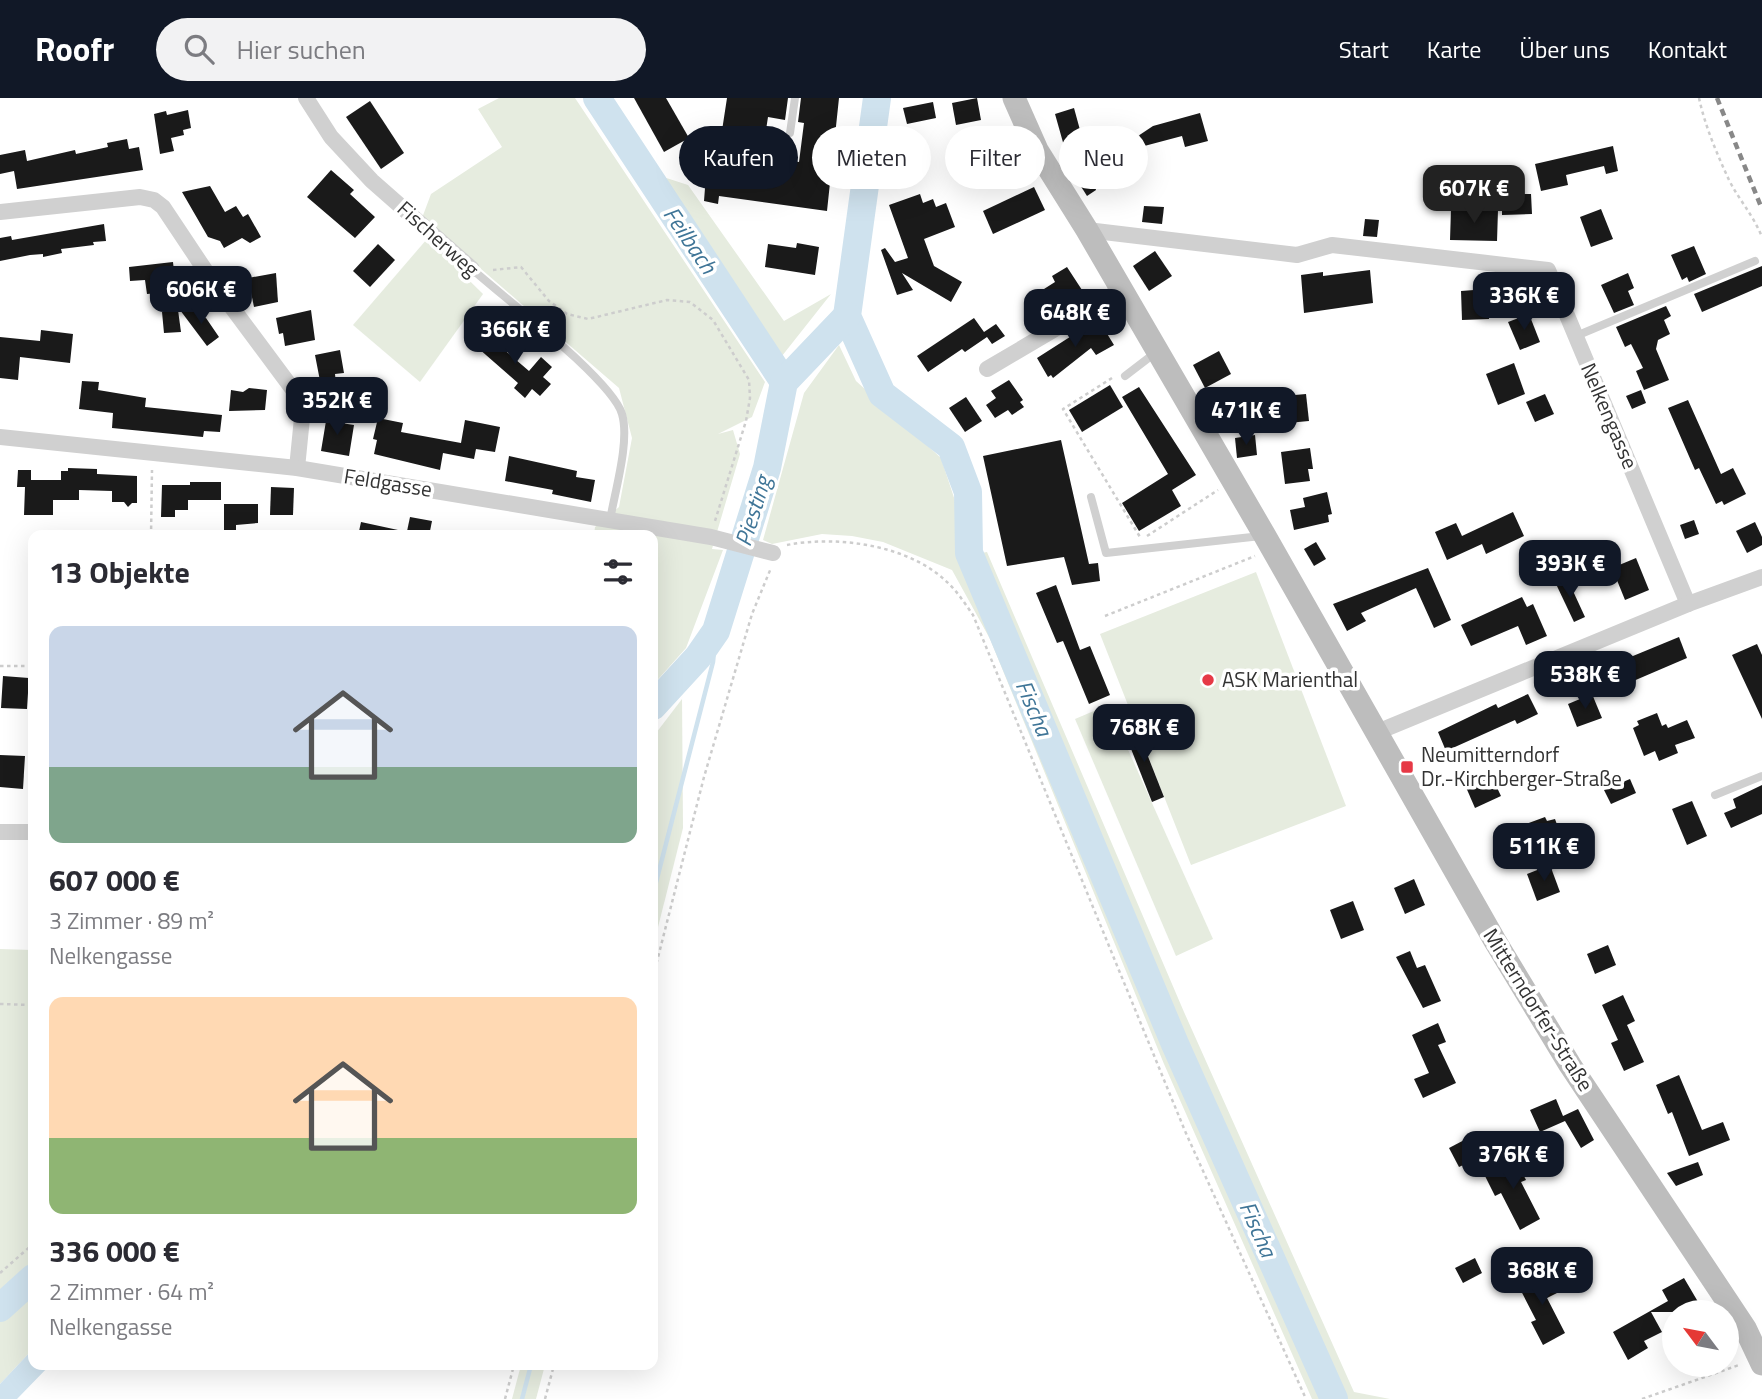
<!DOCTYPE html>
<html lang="de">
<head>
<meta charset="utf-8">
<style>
	body { margin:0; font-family:"Titillium Web",sans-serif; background:#f2f2f3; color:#2b2b33; height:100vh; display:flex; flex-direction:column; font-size:26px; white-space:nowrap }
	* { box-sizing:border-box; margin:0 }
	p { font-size:23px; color:#7c7c81 }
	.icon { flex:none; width:38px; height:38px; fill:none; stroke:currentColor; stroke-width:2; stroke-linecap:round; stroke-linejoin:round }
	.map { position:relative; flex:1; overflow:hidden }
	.panel { position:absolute; left:28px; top:432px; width:630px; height:840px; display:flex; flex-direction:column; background:#fff; border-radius:14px; box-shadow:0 7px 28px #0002 }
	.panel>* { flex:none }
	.banner { position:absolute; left:679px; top:28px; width:665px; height:63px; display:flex; gap:14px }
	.needle { width:46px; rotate:302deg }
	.controls { position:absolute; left:1662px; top:1202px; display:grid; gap:14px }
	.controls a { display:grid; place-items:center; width:77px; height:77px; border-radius:50%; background:#fff; box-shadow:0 7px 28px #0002; font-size:35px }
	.price { position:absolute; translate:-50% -60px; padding:0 16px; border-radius:14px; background:#111827; color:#fff; font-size:23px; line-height:46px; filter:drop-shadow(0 2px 4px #0008) }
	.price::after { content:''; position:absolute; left:50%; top:42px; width:21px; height:16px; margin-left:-10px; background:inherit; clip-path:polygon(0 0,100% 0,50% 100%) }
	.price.active { background:#222; color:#fff }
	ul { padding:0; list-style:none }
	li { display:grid; align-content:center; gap:14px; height:371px; padding:0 21px }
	li span { display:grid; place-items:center; height:217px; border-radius:14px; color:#555 }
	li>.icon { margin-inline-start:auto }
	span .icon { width:126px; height:126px; fill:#fffc; stroke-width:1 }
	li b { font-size:30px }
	h2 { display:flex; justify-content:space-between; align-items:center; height:84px; padding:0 21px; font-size:30px }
	.tag { padding:0 24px; border-radius:32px; background:#fff; box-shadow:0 7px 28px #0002; font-size:24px; line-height:63px }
	.tag.active { background:#111827; color:#fff }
	header { display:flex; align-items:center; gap:42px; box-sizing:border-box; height:98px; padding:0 35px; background:#111827; color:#fff }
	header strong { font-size:33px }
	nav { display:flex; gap:38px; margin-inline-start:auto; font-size:24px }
	.search { width:490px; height:63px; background:#f2f2f3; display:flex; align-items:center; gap:18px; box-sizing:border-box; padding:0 24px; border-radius:38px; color:#7c7c81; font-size:26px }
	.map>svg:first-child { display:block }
	.green { fill:#e6ecdf }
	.water { fill:#cfe2ee }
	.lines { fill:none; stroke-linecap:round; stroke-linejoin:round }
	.stream { stroke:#cfe2ee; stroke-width:4.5 }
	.river { stroke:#cfe2ee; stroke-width:28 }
	.building { fill:#1a1a1a }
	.path { stroke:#cdcdcd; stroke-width:2.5; stroke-dasharray:3.5 3.5; stroke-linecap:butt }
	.lane { stroke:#d0d0d0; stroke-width:8 }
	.street { stroke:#d0d0d0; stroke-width:16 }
	.secondary { stroke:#bdbdbd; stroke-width:23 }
	.rail { stroke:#888; stroke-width:4.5; stroke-dasharray:7 5; stroke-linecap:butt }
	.poi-dot { fill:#e63946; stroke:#fff; stroke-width:2.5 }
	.labels { text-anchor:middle; stroke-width:7; stroke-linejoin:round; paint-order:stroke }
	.street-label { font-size:21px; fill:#333; stroke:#fff }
	.poi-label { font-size:21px; fill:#333; stroke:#fff; text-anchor:start }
	.water-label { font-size:23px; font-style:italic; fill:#3f7597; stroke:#fff }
</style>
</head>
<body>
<header>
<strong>Roofr</strong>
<div class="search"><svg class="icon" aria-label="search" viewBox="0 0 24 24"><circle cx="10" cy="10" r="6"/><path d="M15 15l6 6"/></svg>Hier suchen</div>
<nav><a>Start</a><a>Karte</a><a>Über uns</a><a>Kontakt</a></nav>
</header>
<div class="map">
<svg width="1762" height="1301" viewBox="0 0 1762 1301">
	<rect width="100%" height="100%" fill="#fff"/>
	<g class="green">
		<polygon points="499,0 575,0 765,284 752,319 718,336 733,332 740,356 712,451 723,452 686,550 653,587 653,438 594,437 595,429 619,409 632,340 619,290 422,120 431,96 502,49 478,11"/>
		<polygon points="651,75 688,87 784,223 831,196 778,263"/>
		<polygon points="427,141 483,196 420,284 353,227"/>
		<polygon points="839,247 856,283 941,360 959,415 960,459 987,454 1184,914 1354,1294 1390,1301 1312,1301 1164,966 990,541 952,472 883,444 852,438 822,436 772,446 763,442 804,295"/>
		<polygon points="1256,474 1346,708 1191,767 1100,536"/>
		<polygon points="682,601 683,730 653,849 653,639"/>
		<polygon points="1108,607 1213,841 1176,858 1075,621"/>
		<polygon points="0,851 33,852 33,1251 0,1286"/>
		<polygon points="521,1267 545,1267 536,1301 512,1301"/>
	</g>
	<polygon class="water" points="33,1251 33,1267 50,1267 17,1301 0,1301 0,1286"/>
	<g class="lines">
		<g class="stream">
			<polyline points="653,796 713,564 716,533"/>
			<polyline points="522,1301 531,1267"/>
		</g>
		<g class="river">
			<polyline points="597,0 784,284"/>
			<polyline points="877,0 847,218 882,296 951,349 968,394 969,455 1175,946 1334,1301"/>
			<polyline points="653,608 698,559 716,533 767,370 784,284 847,218"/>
			<polyline points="0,1210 33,1180"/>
		</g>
	</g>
	<g class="building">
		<polygon points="634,0 666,0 689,40 664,54"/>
		<polygon points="727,0 788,0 785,22 768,19 762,58 799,64 804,25 798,24 801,0 839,0 827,113 719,98 718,106 704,103 708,51 719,52"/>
		<polygon points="977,0 981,22 956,27 952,5"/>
		<polygon points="370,3 404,55 381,71 346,19"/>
		<polygon points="933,4 936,20 907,26 903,10"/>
		<polygon points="1074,10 1083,43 1064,48 1055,16"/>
		<polygon points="188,12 191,30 183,32 184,37 171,40 174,53 160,56 154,16 166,13 167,17"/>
		<polygon points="1200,15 1208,43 1185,49 1182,38 1133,51 1135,60 1108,58 1153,28"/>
		<polygon points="999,39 1012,69 982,82 974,64 981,61 976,50"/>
		<polygon points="127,41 129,51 139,49 143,72 17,91 14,73 0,76 0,57 25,52 27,63 75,52 76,56 108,49 107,45"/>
		<polygon points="1613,48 1618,73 1606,76 1604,68 1566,77 1568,87 1541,93 1535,66"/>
		<polygon points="1084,62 1091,73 1096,92 1087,98 1070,71"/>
		<polygon points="331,72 354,92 350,96 375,119 355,140 307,99"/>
		<polygon points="210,88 225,114 236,108 243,119 248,116 261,139 250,145 242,140 224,150 220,143 208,139 182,94"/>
		<polygon points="1034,89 1045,112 993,136 983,113"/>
		<polygon points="920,96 923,105 933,101 936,109 946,105 955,129 924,141 934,168 962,184 951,204 902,175 913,192 897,197 881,152 885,150 895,164 908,160 889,107"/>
		<polygon points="1516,96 1531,96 1532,116 1502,117 1502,103 1517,102"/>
		<polygon points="1144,108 1164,109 1162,126 1142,124"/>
		<polygon points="1451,111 1498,112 1497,143 1450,142"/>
		<polygon points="1601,111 1613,141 1591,149 1580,119"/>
		<polygon points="1365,121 1379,122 1377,139 1363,138"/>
		<polygon points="104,126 106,143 93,144 94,147 61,151 62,155 43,159 43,156 30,157 0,163 0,140 11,138 12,142"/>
		<polygon points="797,145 819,149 815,177 765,169 768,146 796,150"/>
		<polygon points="378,146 395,162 370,189 353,173"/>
		<polygon points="1694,148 1706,176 1689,184 1687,179 1682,182 1671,157"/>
		<polygon points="1155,153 1172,178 1149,193 1133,168"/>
		<polygon points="173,164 175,183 169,184 169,194 147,196 145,182 130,183 129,169"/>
		<polygon points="1762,168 1762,188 1702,214 1694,196"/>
		<polygon points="1067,169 1082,192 1056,209 1044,191 1055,184 1052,178"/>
		<polygon points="1370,172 1373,205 1304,215 1301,177 1323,174 1323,178"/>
		<polygon points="276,175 278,204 254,209 248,180"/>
		<polygon points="1628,175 1634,190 1628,193 1634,207 1614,215 1601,187"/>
		<polygon points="1487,191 1489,221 1462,222 1461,193"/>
		<polygon points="1666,208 1671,218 1664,222 1670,236 1658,242 1656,251 1669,282 1644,292 1636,273 1643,270 1631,246 1625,249 1616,229"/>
		<polygon points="199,210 200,221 206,220 219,239 207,248 180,212"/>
		<polygon points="178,212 181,234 164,235 162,214"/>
		<polygon points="311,212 315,242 285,248 283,235 279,236 276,220"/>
		<polygon points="1529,216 1540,244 1520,252 1508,224"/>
		<polygon points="974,220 984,234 996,226 1005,238 992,246 987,239 965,254 962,251 928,274 917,258"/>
		<polygon points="1098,221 1114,247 1096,257 1091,250 1053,280 1051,277 1048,279 1037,260"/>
		<polygon points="480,231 529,273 541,259 552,269 543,279 551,286 540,298 532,291 525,300 514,290 518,285 470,243"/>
		<polygon points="41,232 73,236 70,265 20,259 18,282 0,280 0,239 40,243"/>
		<polygon points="340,252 344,275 335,276 336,286 321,288 315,257"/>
		<polygon points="1219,253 1231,276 1205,290 1193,267"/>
		<polygon points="1514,265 1525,296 1498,307 1486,276"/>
		<polygon points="1009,282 1023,302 1020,304 1024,309 1012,317 1008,312 995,320 986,307 996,300 991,293"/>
		<polygon points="82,283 99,284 98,292 146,300 145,309 222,317 220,334 204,333 203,339 112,330 113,315 79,311"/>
		<polygon points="1110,287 1123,309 1082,334 1069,312"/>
		<polygon points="1139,289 1196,377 1172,392 1181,408 1139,433 1122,405 1168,376 1122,299"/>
		<polygon points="249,290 267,292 265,312 229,313 231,292 243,294"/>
		<polygon points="1641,292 1646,305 1632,311 1626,298"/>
		<polygon points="1306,296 1309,323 1277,326 1273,299"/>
		<polygon points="1545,296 1554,316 1535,324 1526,304"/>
		<polygon points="966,299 982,323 965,334 949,310"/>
		<polygon points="1688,302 1721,376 1733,370 1746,396 1724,407 1722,403 1716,406 1699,370 1695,372 1668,310"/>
		<polygon points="327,317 342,320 341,325 354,327 349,358 321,353"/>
		<polygon points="378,320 403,325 401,334 461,345 465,322 500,329 495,354 476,351 474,361 443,355 440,372 374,356 377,342 373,341"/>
		<polygon points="1255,337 1257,357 1237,360 1235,340"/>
		<polygon points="1061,342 1089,466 1098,465 1100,483 1072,487 1064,459 1007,468 983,358"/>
		<polygon points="1310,350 1313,371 1308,371 1310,383 1285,386 1281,354"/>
		<polygon points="509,358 577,373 576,379 595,382 591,404 552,396 553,392 505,383"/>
		<polygon points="68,370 97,371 97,376 137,378 137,405 132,405 128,409 124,404 112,404 112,393 79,392 79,402 53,402 53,417 24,417 25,389 17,389 18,372 31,372 31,382 61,382 61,373 68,373"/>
		<polygon points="190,384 221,384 221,402 188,402 188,412 175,412 175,419 161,419 162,387 190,387"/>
		<polygon points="271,389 294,390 293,417 270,417"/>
		<polygon points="1327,394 1332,416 1328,417 1329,424 1294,432 1290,412 1305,409 1303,400"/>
		<polygon points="224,406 258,406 258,425 236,427 236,438 224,438"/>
		<polygon points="1513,414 1524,438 1486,456 1482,446 1447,462 1435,434 1456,425 1462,438"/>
		<polygon points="410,419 432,423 429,438 406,438"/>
		<polygon points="1694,422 1699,436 1685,441 1680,427"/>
		<polygon points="361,424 398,432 397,438 358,438"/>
		<polygon points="1755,424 1762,439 1762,447 1747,455 1736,433"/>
		<polygon points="1316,444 1326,461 1314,468 1304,451"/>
		<polygon points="1636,460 1649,492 1625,502 1612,470"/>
		<polygon points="1428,470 1451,522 1434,530 1416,490 1361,515 1366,523 1347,533 1333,506"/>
		<polygon points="1567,480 1585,519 1574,524 1556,486"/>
		<polygon points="1056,487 1080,552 1090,548 1110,597 1089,606 1063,543 1057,545 1036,495"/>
		<polygon points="1522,499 1527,509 1533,506 1547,538 1526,547 1518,528 1471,548 1461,527"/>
		<polygon points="1679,539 1687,560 1624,587 1616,565"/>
		<polygon points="1757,546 1762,557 1762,621 1732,557"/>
		<polygon points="3,578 29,580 27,611 1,610"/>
		<polygon points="1528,596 1538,616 1517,626 1515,622 1446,653 1438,634 1496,606 1498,610"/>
		<polygon points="1592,596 1602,620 1577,629 1568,606"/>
		<polygon points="1657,615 1662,628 1666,626 1668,630 1687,622 1695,640 1675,647 1678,655 1659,663 1655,653 1644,658 1633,630 1639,627 1637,623"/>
		<polygon points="1136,628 1164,699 1152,704 1124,633"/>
		<polygon points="0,657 25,658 23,691 0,689"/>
		<polygon points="1490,675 1501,698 1475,710 1465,687"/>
		<polygon points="1630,681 1636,695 1611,706 1604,692"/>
		<polygon points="1762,687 1762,716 1731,730 1724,715 1736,710 1733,701"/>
		<polygon points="1692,703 1707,738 1687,747 1672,711"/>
		<polygon points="1545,719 1547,723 1555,721 1560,735 1553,738 1557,748 1537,756 1526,726"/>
		<polygon points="1550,767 1560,794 1537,803 1527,776"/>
		<polygon points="1414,781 1425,807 1405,816 1394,790"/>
		<polygon points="1353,803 1364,832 1341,841 1330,812"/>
		<polygon points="1608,847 1616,867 1595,876 1587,856"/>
		<polygon points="1410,853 1417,870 1425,867 1441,903 1423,910 1396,859"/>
		<polygon points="1623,897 1635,923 1627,927 1644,964 1624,973 1611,945 1618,942 1602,907"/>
		<polygon points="1438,925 1446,944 1438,947 1456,985 1423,1000 1414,981 1429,975 1412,937"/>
		<polygon points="1679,977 1702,1032 1723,1024 1730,1042 1689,1058 1672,1014 1668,1016 1656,987"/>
		<polygon points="1556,1001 1563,1018 1578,1011 1594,1042 1581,1050 1565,1023 1540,1034 1530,1012"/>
		<polygon points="1470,1039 1480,1059 1459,1069 1449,1050"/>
		<polygon points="1514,1058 1526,1082 1521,1084 1540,1121 1520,1132 1501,1095 1495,1098 1483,1074"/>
		<polygon points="1698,1064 1703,1077 1676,1088 1667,1075"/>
		<polygon points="1475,1160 1482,1175 1463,1185 1455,1170"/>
		<polygon points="1546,1172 1557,1195 1547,1200 1565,1235 1543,1247 1531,1224 1536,1222 1518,1187"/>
		<polygon points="1684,1180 1704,1214 1651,1214 1662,1234 1644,1243 1648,1250 1628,1262 1613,1234 1668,1203 1662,1192"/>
	</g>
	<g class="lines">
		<g class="path">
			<path d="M1699,0C1705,28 1717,56 1729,82C1739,102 1752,115 1762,139"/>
			<polyline points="493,172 521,169 549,203 567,216 588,221 667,202 690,204 713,222 749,282 750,300 746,323 715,423"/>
			<polyline points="1112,280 1063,311 1140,439"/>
			<polyline points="151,438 152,372"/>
			<polyline points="1147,438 1218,392"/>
			<path d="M787,447C838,437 912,447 950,487C959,496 966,507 973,517L1185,1033L1306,1301"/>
			<polyline points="1105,518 1255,458"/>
			<polyline points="0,568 33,568"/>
			<polyline points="653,879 704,679 752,516 771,470"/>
			<polyline points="0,906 33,907"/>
			<polyline points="0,1175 33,1146"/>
			<polyline points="505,1301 514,1267"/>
			<polyline points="545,1301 554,1267"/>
			<polyline points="1642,1301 1739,1267"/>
		</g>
		<g class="lane">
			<polyline points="790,35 795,0"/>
			<path d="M472,171C503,199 612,282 622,316C630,343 615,393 610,422"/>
			<polyline points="1576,238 1755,163"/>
			<polyline points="1125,278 1155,255"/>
			<polyline points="1091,399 1106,455 1261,438"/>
			<polyline points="1715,697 1762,678"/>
		</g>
		<g class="street">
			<polyline points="306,0 331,39 372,83 472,171"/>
			<polyline points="0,114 140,99 154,102 163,109 213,184 297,297 302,320 297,370"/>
			<polyline points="1087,132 1297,157 1332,147 1548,172 1688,506"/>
			<polyline points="987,271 1121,192"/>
			<polyline points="0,339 297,370 711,439 773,455"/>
			<polyline points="1375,635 1688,506 1762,479"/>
			<polyline points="0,734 33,734"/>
		</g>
		<polyline class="secondary" points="1014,0 1037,52 1087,132 1265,438 1495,843 1570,967 1745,1230 1762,1266"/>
		<polyline class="rail" points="1717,0 1762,111"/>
	</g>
	<g class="poi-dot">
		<circle cx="1208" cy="582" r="7"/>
		<rect x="1400" y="662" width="14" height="14" rx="3.5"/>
	</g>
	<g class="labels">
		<g class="street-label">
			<text transform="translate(438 141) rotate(42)" y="7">Fischerweg</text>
			<text transform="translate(1609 318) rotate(67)" y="7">Nelkengasse</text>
			<text transform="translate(388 385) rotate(9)" y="7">Feldgasse</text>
			<text transform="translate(1538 912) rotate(58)" y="7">Mitterndorfer-Straße</text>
		</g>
		<g class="poi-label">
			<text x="1222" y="589">ASK Marienthal</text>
			<text x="1421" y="664">Neumitterndorf<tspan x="1421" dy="24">Dr.-Kirchberger-Straße</tspan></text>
		</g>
		<g class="water-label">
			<text transform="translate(690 142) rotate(56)" y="8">Feilbach</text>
			<text transform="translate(753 413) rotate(-73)" y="8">Piesting</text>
			<text transform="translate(1034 610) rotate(67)" y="8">Fischa</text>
			<text transform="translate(1258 1131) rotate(66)" y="8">Fischa</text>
		</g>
	</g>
</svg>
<div class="controls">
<a><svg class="needle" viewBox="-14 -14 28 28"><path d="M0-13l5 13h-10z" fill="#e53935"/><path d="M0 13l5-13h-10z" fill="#7c7c81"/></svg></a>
</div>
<b class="price active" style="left:1474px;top:127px">607K €</b>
<b class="price" style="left:201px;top:228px">606K €</b>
<b class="price" style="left:1524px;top:234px">336K €</b>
<b class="price" style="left:1075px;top:251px">648K €</b>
<b class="price" style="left:515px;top:268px">366K €</b>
<b class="price" style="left:337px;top:339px">352K €</b>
<b class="price" style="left:1246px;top:349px">471K €</b>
<b class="price" style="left:1570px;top:502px">393K €</b>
<b class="price" style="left:1585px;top:613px">538K €</b>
<b class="price" style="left:1144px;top:666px">768K €</b>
<b class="price" style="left:1544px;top:785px">511K €</b>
<b class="price" style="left:1513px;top:1093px">376K €</b>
<b class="price" style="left:1542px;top:1209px">368K €</b>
<div class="banner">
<a class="tag active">Kaufen</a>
<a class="tag">Mieten</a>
<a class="tag">Filter</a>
<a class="tag">Neu</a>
</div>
<section class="panel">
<h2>13 Objekte<svg class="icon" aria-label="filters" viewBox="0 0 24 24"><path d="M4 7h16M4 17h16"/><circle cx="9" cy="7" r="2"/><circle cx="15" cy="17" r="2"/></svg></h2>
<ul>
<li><span style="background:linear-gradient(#c9d6e8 65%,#7fa58c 0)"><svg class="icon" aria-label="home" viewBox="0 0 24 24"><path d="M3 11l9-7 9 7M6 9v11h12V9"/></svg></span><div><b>607 000 €</b><p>3 Zimmer · 89 m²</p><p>Nelkengasse</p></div></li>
<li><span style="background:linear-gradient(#ffd9b3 65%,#8fb573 0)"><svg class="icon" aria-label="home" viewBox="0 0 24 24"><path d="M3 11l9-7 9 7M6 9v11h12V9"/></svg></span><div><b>336 000 €</b><p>2 Zimmer · 64 m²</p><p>Nelkengasse</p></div></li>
</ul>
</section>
</div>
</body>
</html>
